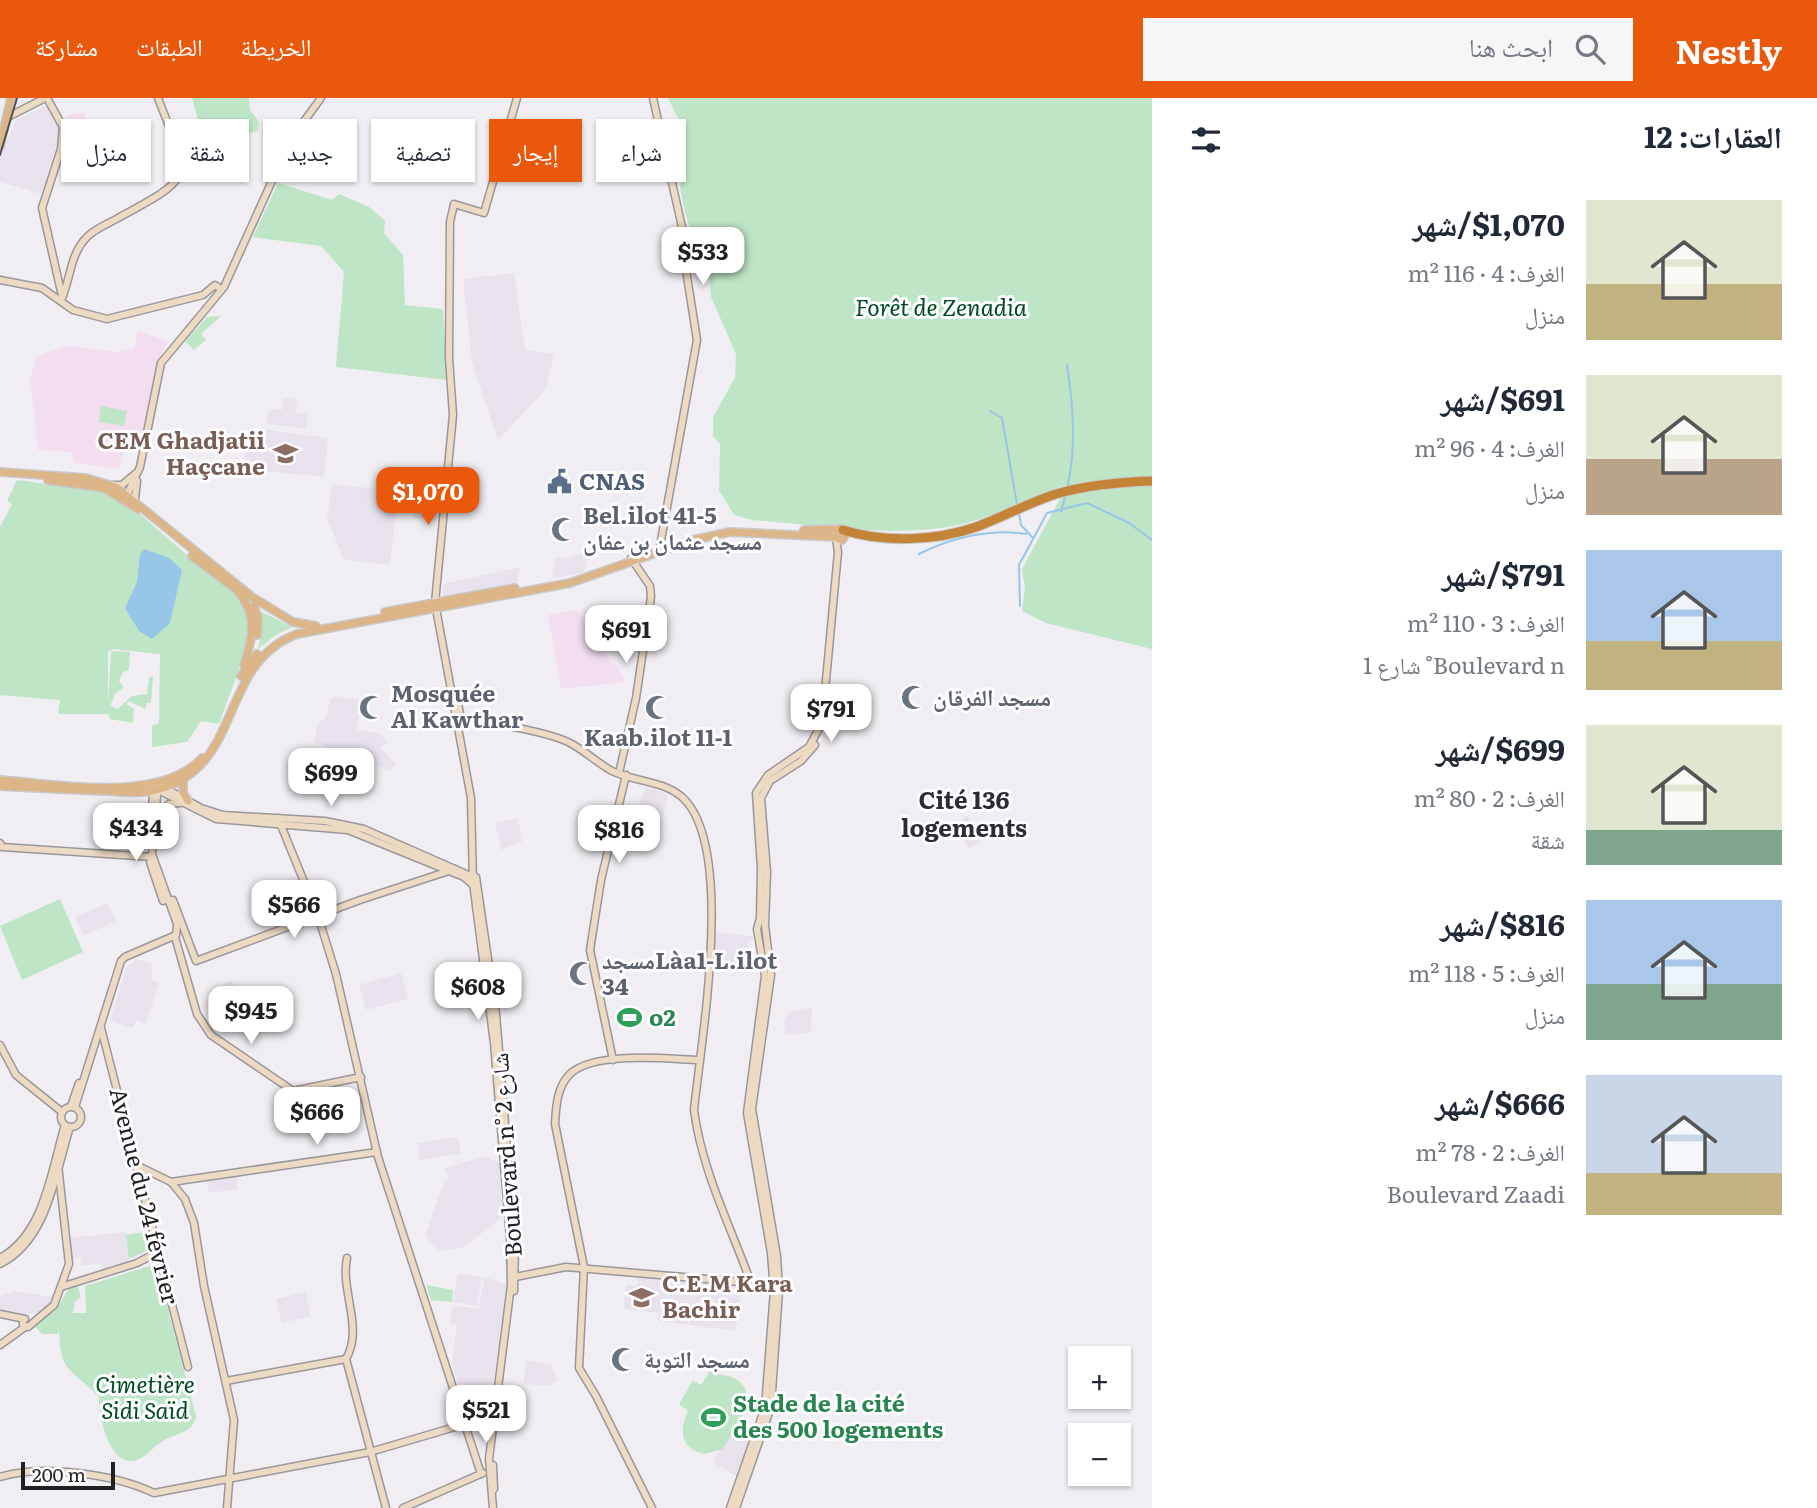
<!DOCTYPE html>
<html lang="ar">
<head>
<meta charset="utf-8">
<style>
	body { margin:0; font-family:Literata,"Noto Naskh Arabic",serif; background:#f6f6f7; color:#1f2937; direction:rtl; height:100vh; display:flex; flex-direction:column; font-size:26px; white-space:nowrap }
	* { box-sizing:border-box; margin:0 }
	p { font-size:23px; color:#747a83 }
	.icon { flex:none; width:38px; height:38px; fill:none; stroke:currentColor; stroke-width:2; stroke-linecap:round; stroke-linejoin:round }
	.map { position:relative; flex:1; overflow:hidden; direction:ltr }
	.side { display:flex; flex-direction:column; background:#fff; width:665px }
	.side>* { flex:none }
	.top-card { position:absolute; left:21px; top:21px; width:665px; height:63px; direction:rtl; display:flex; gap:14px }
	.fabs { position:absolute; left:1068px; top:1248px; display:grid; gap:14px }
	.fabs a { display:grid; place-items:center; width:63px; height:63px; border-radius:0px; background:#fff; box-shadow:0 2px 5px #0004; font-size:35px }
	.scale { position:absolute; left:21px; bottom:18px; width:94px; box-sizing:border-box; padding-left:7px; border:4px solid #201f21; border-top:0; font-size:19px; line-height:24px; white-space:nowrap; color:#201f21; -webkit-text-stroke:5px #fdfcff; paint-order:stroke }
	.price { position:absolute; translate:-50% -60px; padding:0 16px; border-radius:14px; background:#fff; color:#222; font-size:23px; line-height:46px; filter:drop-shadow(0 2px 4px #0008) }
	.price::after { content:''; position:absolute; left:50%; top:42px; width:21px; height:16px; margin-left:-10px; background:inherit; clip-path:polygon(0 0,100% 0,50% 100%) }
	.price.active { background:#ea580c; color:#fff }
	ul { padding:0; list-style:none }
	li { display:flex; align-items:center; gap:21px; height:175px; padding:0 35px }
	li span { display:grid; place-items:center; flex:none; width:196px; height:140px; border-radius:0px; color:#555 }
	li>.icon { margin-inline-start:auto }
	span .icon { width:84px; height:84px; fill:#fffc; stroke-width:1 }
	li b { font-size:30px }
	h2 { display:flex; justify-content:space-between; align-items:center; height:84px; padding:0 35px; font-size:30px }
	.chip { padding:0 24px; border-radius:0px; background:#fff; box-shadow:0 2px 5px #0004; font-size:24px; line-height:63px }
	.chip.active { background:#ea580c; color:#fff }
	header { display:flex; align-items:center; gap:42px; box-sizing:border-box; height:98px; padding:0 35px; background:#ea580c; color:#fff }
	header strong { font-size:33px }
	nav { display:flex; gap:38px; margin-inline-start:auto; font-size:24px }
	.search { width:490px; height:63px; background:#f6f6f7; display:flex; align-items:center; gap:18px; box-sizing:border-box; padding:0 24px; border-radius:0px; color:#747a83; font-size:26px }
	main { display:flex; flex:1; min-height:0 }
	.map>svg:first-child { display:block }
	.built { fill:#e8e2ed }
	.medical { fill:#f2deef }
	.green { fill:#bee5c5 }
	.water { fill:#96c6e8 }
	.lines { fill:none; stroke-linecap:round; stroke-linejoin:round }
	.stream { stroke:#96c6e8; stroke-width:2 }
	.secondary-casing { stroke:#99979b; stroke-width:9 }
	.primary-casing { stroke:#c9c9ca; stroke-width:10 }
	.highway-casing { stroke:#c9c9ca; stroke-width:11 }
	.secondary { stroke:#eddac3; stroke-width:6 }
	.primary { stroke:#dcb588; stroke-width:7 }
	.highway { stroke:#c48438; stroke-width:9 }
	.tram { stroke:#504f51; stroke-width:2 }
	.labels { text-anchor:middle; stroke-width:6; stroke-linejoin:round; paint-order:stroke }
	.park-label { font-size:23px; font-style:italic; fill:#004b1f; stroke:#fdfcff }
	.education-label { font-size:23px; font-weight:bold; fill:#785e54; stroke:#fdfcff; text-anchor:end }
	.service-label { font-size:23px; font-weight:bold; fill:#4e5e75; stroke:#fdfcff; text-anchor:start }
	.worship-label { font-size:23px; font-weight:bold; fill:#5b616d; stroke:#fdfcff; text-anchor:start }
	.leisure-label { font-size:23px; font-weight:bold; fill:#27864d; stroke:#fdfcff; text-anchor:start }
	.street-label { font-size:23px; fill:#201f21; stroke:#fdfcff }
	.neighbourhood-label { font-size:24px; font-weight:bold; fill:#2e2c30; stroke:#fdfcff }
</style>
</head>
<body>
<header>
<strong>Nestly</strong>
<div class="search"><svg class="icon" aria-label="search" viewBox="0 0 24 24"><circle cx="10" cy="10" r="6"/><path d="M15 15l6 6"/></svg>ابحث هنا</div>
<nav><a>الخريطة</a><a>الطبقات</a><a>مشاركة</a></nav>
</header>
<main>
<section class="side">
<h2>العقارات: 12<svg class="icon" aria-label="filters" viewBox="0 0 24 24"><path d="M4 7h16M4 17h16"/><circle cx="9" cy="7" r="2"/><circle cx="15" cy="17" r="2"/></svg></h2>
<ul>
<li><span style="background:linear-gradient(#dfe7d0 60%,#c2b280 0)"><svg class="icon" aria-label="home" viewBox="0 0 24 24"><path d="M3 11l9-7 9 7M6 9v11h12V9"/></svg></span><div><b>$1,070/شهر</b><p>الغرف: 4 · 116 m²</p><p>منزل</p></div></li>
<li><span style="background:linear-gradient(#dfe7d0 60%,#b9a48a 0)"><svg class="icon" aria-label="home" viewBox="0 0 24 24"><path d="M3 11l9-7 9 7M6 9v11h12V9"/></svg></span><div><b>$691/شهر</b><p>الغرف: 4 · 96 m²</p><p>منزل</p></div></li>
<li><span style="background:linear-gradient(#a9c7e8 65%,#c2b280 0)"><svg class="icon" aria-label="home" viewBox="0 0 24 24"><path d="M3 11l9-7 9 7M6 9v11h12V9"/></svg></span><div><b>$791/شهر</b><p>الغرف: 3 · 110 m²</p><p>Boulevard n° شارع 1</p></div></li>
<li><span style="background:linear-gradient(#dfe7d0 75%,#7fa58c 0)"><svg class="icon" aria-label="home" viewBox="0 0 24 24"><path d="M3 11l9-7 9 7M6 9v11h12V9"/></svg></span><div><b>$699/شهر</b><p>الغرف: 2 · 80 m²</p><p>شقة</p></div></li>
<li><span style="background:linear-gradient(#a9c7e8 60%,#7fa58c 0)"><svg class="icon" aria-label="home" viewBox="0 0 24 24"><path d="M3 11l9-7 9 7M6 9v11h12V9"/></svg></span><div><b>$816/شهر</b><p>الغرف: 5 · 118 m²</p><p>منزل</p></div></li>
<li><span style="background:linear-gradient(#c9d6e8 70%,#c2b280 0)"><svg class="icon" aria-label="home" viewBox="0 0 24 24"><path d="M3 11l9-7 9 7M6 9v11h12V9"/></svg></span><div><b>$666/شهر</b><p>الغرف: 2 · 78 m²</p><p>Boulevard Zaadi</p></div></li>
</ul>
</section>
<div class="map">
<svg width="1152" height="1410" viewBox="0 0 1152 1410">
	<rect width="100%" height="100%" fill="#f0eef2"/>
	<g class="built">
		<polygon points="47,7 61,33 41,96 0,84 0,59 16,22"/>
		<polygon points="514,175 525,252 554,256 547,288 540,298 498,342 472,265 463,181"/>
		<polygon points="283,300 297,302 296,314 307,316 306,330 267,326 268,311 282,312"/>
		<polygon points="248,330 328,340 324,379 243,371"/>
		<polygon points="332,386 398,393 390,467 344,462 327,420"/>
		<polygon points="415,403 438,405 436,423 413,420"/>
		<polygon points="588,454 584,474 554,480 552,477 556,459 567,460"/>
		<polygon points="520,469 517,486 442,499 444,486"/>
		<polygon points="336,598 361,602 357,632 379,635 387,644 381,650 396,666 390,673 314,644 317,627 327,618 330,601"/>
		<polygon points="647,687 668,697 663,717 653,715 651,722 634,718"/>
		<polygon points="967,718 985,740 970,751 953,729"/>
		<polygon points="518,720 522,744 501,752 495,725"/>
		<polygon points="108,805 116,823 83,838 75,819"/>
		<polygon points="716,834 752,838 753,842 748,845 750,869 712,863"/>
		<polygon points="137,861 153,866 151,882 159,885 146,926 136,923 133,930 110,923 127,868"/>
		<polygon points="401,875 408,901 366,912 359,887"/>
		<polygon points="232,882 243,906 226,912 220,888"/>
		<polygon points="813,909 810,935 785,937 784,921 792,913"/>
		<polygon points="458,1039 461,1055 420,1062 417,1045"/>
		<polygon points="487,1058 500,1066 502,1119 463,1150 440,1153 425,1138 443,1087 449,1081 444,1070"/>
		<polygon points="236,1077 238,1091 209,1095 207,1082"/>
		<polygon points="126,1134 129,1163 102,1172 101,1165 82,1168 80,1160 72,1160 70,1140"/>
		<polygon points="458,1176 482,1179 477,1208 453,1204"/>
		<polygon points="638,1178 741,1188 736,1233 658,1223 659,1208 658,1215 623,1211 626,1187 637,1188"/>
		<polygon points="484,1179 507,1186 493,1291 458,1286 452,1263 457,1227 450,1226 453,1207 479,1211"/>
		<polygon points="16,1193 53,1199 48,1209 39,1215 19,1218 0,1211 0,1198"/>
		<polygon points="305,1194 311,1218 282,1225 276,1201"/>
		<polygon points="526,1262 551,1266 558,1283 548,1288 523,1286"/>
		<polygon points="733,1331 751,1340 740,1380 712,1364"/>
	</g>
	<g class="medical">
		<polygon points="84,14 90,35 71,44 66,18"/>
		<polygon points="138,233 168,243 157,267 142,350 124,347 120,371 73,365 72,354 38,352 30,281 37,258 68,248 119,254 134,250"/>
		<polygon points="577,512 611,564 617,568 626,584 561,591 548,517"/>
	</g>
	<g class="green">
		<polygon points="192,0 249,0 250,12 259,24 258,33 221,42 199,25"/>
		<path d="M668,0H1152V551L1046,525L1022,513L1025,490L1022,471L1068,386C1033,400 998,417 962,426C899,441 817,427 752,422L734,417L719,392L720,346L713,338V319L735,280L736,256L711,199L707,145L691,132L685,115L680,89L685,35Z"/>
		<polygon points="278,85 332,102 339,96 369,109 385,123 384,135 403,157 405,207 443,211 447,282 336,269 344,174 321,148 253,139"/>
		<polygon points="221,218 201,236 206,242 194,252 185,243 207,219"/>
		<polygon points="101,308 127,313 124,328 99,324"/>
		<polygon points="17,382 107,394 140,416 205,473 240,498 253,533 219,626 201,623 187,644 152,649 152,628 159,625 160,556 112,551 108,554 108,605 111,553 130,554 129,572 122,575 119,583 124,589 115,596 110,608 118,611 132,598 147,596 149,580 153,577 151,605 147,605 145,611 129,603 126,606 134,611 133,625 110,621 108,616 58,616 60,602 0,597 0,429 12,406 7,403"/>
		<polygon points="260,513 292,529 276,537 258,551 262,529"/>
		<polygon points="60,801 83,854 22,882 0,828"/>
		<polygon points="149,1133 153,1150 129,1161 126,1137"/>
		<path d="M156,1166L196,1318C192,1335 179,1335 164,1342C155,1347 147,1358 137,1362C110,1372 98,1317 99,1299C73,1271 60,1277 59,1233L57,1236H42L33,1226L55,1213L72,1185L77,1186L81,1199L75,1203L73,1215H86L85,1188Z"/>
		<polygon points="426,1187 453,1192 452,1204 431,1202"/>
		<path d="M710,1273C718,1278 728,1276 736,1281C763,1298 733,1333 723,1351L704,1356C680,1350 679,1333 688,1313L679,1306L693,1282L701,1287Z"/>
	</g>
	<polygon class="water" points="144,451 169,460 182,472 170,525 152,541 139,533 125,510 137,484 140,457"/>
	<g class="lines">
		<g class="stream">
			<polyline points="990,313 1002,320 1017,406"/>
			<path d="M1067,390C1077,349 1073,308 1067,266"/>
			<polyline points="1061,414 1065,399"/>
			<polyline points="1019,415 1021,427 1032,439"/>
			<path d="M919,456C950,440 991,430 1026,436"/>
			<polyline points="1020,508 1019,467 1047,415 1087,405 1129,425 1152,442"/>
		</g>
		<defs>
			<g id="secondary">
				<polyline points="47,0 63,29 61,51 42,110 62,198"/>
				<polyline points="653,0 684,138 683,153 697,242 660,448"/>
				<polyline points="8,19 45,0"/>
				<polyline points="0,182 42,190 73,212 107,221 203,197 215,187 221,191"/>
				<path d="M62,200C71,179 70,157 86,140C94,131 108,126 118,120C199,76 189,82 158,0"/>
				<polyline points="112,387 122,387 135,376"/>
				<polyline points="126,399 140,369 161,265 224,189 291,41 321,0"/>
				<polyline points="135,401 137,383"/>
				<polyline points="456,595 462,626"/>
				<path d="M458,623C481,621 553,635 572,646C586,654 599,666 612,673C635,684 662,682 682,699C736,748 701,943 694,1012C702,1073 730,1127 751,1185"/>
				<polyline points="619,675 636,600 651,499 650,488 631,460"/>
				<polyline points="158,692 216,721 348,732 464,779 472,786"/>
				<polyline points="151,715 154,691"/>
				<polyline points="158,717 169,706 180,705"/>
				<polyline points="278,720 318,818 336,876 378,1059 481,1376"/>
				<polyline points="0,745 2,749 152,759"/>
				<polyline points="150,764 163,803"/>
				<polyline points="476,779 496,916 515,1146 514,1193"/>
				<polyline points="165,802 173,802 196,863 360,802 455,771"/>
				<polyline points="175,839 197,916 211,937 293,993 361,979"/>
				<polyline points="101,930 188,1269"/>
				<polyline points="0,947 16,977 62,1014"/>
				<polyline points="613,962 590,852 601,782 626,677"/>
				<polyline points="71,1008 79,985"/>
				<circle cx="71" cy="1019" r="10"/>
				<polyline points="75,1009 121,863 125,859 176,837 177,826 152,756 158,686 201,710 223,717 325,723 364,731 473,779"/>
				<polyline points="134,1066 171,1084 185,1101 194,1125 204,1188 234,1322 227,1410"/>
				<polyline points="171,1084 377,1054"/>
				<path d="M0,1160C45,1136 51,1072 65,1027"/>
				<path d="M347,1160C340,1193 364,1230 346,1261L386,1410"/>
				<path d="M0,1166C48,1142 55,1076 70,1029"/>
				<polyline points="515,1179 566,1169 777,1187"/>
				<polyline points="64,1188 137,1165 158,1154"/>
				<polyline points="0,1216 25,1221"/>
				<polyline points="23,1222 23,1227 28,1229 54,1207 69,1166 58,1067"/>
				<polyline points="0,1247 25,1229"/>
				<polyline points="226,1283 346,1261"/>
				<polyline points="497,1325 501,1294"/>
				<polyline points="493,1367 494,1391"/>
				<path d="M0,1379C42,1366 114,1376 154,1395L370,1354L465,1326"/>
				<polyline points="403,1410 483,1375"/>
				<polyline points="493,1410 489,1361 511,1187 510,1140 494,945 473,785 471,700 435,505 453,317 449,260 450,124 454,106 484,115 517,0"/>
				<path d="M652,1410L596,1298L579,1270L584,1169L555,1026C556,1008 557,988 571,975C597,953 667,961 699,962"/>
				<polyline points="730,1410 765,1309 774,1192 771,1155 747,1015 765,878 757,831 760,820 761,770 756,695 768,677 809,649 822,625 838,454 836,440"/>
				<polyline points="736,1410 771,1309 779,1192 777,1158 752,1011 771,877 765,827 767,774 761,700 770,683 801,663 815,647"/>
			</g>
			<g id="primary">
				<polyline points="0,48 11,0"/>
				<polyline points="0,374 86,380 116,389 252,499 293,524 316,528"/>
				<polyline points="48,382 104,390 138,411"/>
				<polyline points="804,432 841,431 846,436 842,442 835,439 839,432"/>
				<polyline points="192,458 241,495"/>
				<path d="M238,493C258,518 253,539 244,567"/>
				<polyline points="254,508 258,521 257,537"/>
				<polyline points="385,514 515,490"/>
				<polyline points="241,578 257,556"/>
				<path d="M0,682C57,686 160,706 202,660"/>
				<polyline points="183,682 183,695 188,703"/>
				<path d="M0,688C36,690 72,692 108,693C124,694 141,696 156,692C245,670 217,566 297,536L570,485L693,442L730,434L835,439"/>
			</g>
			<path id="highway" d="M843,432C884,445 936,443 976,429C1003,419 1028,405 1056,396C1087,387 1120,384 1152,383"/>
		</defs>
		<use href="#secondary" class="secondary-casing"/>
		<use href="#primary" class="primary-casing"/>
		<use href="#highway" class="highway-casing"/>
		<use href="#secondary" class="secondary"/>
		<use href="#primary" class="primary"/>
		<use href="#highway" class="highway"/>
		<polyline class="tram" points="0,57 17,0"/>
	</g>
	<defs>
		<symbol id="university-bare" viewBox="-9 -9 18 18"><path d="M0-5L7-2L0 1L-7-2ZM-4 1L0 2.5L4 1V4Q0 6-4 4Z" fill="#8d6e63" stroke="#fdfcff" stroke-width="2.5" paint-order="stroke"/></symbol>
		<symbol id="civic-bare" viewBox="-9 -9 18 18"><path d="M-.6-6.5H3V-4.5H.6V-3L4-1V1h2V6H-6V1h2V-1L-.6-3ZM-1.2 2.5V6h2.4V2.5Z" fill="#5c6f8a" stroke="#fdfcff" stroke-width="2.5" paint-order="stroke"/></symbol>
		<symbol id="mosque-bare" viewBox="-9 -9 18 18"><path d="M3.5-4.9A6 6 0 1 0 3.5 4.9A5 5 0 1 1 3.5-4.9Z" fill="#6b7280" stroke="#fdfcff" stroke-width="2.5" paint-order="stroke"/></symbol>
		<symbol id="stadium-bare" viewBox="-9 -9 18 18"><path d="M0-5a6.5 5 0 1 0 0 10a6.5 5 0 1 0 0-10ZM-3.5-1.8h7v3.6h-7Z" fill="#2e9e5b" stroke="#fdfcff" stroke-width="2.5" paint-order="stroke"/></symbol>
	</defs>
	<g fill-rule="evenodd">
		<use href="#university-bare" x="268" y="338" width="35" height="35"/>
		<use href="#civic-bare" x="542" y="366" width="35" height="35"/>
		<use href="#mosque-bare" x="546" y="414" width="35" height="35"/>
		<use href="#mosque-bare" x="896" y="582" width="35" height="35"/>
		<use href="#mosque-bare" x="354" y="592" width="35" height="35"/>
		<use href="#mosque-bare" x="640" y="592" width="35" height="35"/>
		<use href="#mosque-bare" x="564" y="858" width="35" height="35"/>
		<use href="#stadium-bare" x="612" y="902" width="35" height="35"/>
		<use href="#university-bare" x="624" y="1182" width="35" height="35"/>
		<use href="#mosque-bare" x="606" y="1244" width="35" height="35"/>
		<use href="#stadium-bare" x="696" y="1302" width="35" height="35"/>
	</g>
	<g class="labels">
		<g class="park-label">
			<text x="941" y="218">Forêt de Zenadia</text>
			<text x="145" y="1295">Cimetière<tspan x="145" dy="26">Sidi Saïd</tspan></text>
		</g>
		<g class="education-label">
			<text x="265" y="351">CEM Ghadjatii<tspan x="265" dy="26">Haçcane</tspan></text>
			<text x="662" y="1194" text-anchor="start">C.E.M Kara<tspan x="662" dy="26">Bachir</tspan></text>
		</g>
		<g class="service-label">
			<text x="579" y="392">CNAS</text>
		</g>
		<g class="worship-label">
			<text x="583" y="426">Bel.ilot 41-5<tspan x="583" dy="26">مسجد عثمان بن عفان</tspan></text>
			<text x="391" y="604">Mosquée<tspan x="391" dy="26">Al Kawthar</tspan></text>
			<text x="933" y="608">مسجد الفرقان</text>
			<text x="658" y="648" text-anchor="middle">Kaab.ilot 11-1</text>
			<text x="602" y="871">مسجدLàa1-L.ilot<tspan x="602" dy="26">34</tspan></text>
			<text x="644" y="1270">مسجد التوبة</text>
		</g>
		<g class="leisure-label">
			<text x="649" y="928">o2</text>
			<text x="733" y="1314">Stade de la cité<tspan x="733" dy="26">des 500 logements</tspan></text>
		</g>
		<g class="street-label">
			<text transform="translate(507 1057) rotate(-94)" y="8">Boulevard n° شارع 2</text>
			<text transform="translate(144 1098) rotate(76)" y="8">Avenue du 24 février</text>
		</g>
		<g class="neighbourhood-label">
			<text x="964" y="711">Cité 136<tspan x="964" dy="28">logements</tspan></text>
		</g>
	</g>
</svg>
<div class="fabs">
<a>+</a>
<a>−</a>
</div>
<div class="scale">200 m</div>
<b class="price" style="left:703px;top:189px">$533</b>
<b class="price active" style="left:428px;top:429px">$1,070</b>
<b class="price" style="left:626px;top:567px">$691</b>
<b class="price" style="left:831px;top:646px">$791</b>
<b class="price" style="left:331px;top:710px">$699</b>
<b class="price" style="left:136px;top:765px">$434</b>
<b class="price" style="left:619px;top:767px">$816</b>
<b class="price" style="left:294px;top:842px">$566</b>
<b class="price" style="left:478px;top:924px">$608</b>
<b class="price" style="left:251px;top:948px">$945</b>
<b class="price" style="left:317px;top:1049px">$666</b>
<b class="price" style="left:486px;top:1347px">$521</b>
<div class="top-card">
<a class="chip">شراء</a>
<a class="chip active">إيجار</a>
<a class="chip">تصفية</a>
<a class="chip">جديد</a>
<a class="chip">شقة</a>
<a class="chip">منزل</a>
</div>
</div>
</main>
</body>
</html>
